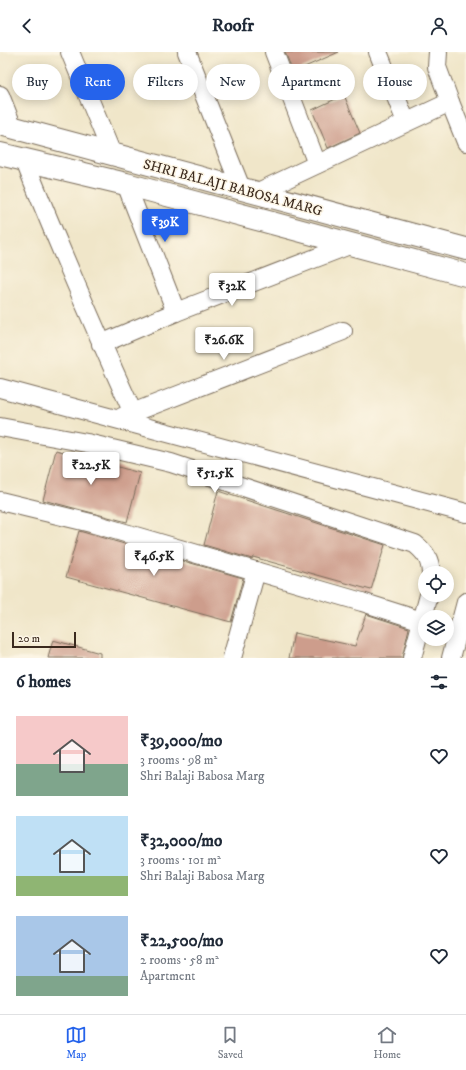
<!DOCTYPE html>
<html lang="en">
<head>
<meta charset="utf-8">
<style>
	body { margin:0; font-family:"IM FELL DW Pica",serif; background:#f2f2f3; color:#1f2937; height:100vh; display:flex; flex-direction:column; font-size:15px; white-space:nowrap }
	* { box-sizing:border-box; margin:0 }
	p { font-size:13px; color:#747a83 }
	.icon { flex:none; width:22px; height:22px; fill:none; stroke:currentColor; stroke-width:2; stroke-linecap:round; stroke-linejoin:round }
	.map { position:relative; height:606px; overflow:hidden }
	.details { display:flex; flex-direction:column; background:#fff; flex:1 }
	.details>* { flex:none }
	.hud { position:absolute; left:12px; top:12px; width:442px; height:36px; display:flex; gap:8px }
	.controls { position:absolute; left:418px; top:514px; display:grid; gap:8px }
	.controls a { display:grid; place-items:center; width:36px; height:36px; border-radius:50%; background:#fff; box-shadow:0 2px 10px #0003; font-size:20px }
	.scale { position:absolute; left:12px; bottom:10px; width:64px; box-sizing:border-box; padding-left:4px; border:2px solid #3b2a1e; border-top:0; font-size:11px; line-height:14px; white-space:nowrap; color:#3b2a1e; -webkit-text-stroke:3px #fcf5e5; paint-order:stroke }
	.price { position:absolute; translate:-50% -34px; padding:0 9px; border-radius:4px; background:#fff; color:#222; font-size:13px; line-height:26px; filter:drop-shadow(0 1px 2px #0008) }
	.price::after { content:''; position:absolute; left:50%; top:24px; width:12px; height:9px; margin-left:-6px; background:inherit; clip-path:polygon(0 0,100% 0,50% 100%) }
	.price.selected { background:#2563eb; color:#fff }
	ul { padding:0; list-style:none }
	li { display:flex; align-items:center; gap:12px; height:100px; padding:0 16px }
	li span { display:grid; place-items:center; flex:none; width:112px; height:80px; border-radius:0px; color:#555 }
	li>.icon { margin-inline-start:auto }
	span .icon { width:48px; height:48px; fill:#fffc; stroke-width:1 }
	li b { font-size:17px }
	h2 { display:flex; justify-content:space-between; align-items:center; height:48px; padding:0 16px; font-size:17px }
	.chip { padding:0 14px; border-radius:18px; background:#fff; box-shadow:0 2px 10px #0003; font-size:14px; line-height:36px }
	.chip.selected { background:#2563eb; color:#fff }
	header { display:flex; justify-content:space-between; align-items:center; height:52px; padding:0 16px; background:#fff; font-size:18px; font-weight:700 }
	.tab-bar { display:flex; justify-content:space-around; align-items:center; height:56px; border-top:1px solid #e0e1e3; background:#fff; font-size:11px; color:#747a83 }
	.tab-bar a { display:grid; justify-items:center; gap:2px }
	.tab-bar .selected { color:#2563eb }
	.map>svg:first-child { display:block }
	.building { fill:#cd9d8c }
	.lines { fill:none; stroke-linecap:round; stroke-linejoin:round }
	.minor-casing { stroke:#7a6c5a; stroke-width:20 }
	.tertiary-casing { stroke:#7a6c5a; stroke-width:24 }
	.minor { stroke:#fff; stroke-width:18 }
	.tertiary { stroke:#fff; stroke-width:22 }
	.labels { text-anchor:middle; stroke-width:3; stroke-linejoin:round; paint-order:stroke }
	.street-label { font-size:14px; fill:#3b2a1e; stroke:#fcf5e5 }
</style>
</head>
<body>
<header><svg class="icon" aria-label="back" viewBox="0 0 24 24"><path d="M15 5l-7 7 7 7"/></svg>Roofr<svg class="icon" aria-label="person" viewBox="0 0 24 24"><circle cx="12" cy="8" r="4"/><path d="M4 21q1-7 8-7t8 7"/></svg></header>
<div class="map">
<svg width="466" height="606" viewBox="0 0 466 606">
	<rect width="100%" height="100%" fill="#fcf5e5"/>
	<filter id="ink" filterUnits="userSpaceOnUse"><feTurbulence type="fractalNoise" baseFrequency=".025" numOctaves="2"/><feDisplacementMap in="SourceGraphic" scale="8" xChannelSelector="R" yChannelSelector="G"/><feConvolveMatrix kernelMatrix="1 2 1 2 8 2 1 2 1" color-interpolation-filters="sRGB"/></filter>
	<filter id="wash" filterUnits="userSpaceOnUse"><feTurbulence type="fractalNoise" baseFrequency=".012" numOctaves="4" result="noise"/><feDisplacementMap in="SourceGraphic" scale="16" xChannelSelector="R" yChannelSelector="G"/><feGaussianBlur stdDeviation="0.9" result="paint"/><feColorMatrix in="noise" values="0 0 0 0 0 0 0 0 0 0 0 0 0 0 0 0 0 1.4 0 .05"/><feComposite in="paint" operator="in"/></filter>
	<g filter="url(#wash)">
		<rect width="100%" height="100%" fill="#f0e6c9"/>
		<g id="blocks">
			<g class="building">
				<polygon points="285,0 339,0 293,20"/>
				<polygon points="344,43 360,81 328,96 312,58"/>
				<polygon points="56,398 140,421 127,470 43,448"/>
				<polygon points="218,439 385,493 371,538 253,505 252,507 204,493"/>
				<polygon points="79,479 243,526 231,570 66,525"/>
				<polygon points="366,562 409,576 402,606 289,606 294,581 355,594"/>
				<polygon points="53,588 100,601 100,606 48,606"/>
			</g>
		</g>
	</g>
	<g filter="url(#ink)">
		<use href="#blocks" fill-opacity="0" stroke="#7a6c5a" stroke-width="1"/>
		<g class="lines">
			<defs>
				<g id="minor">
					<polyline points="70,0 112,102"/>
					<polyline points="187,0 241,136"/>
					<polyline points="274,0 317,112"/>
					<polyline points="378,0 406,70"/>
					<polyline points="438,0 437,15 450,50 466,90"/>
					<polyline points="0,43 13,76"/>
					<path d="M24,107C58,193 95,277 133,361"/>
					<polyline points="126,132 176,260"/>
					<polyline points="256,141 450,50"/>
					<polyline points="101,292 176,260 352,192"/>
					<polyline points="0,336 466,461"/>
					<polyline points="122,365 343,279"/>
					<path d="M0,375L87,391L171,411L415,492C426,501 430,507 431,521"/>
					<polyline points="0,449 91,471 362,550 422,569"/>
					<polyline points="232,606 256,519"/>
					<polyline points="412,606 429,543"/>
					<polyline points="451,606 466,550"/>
				</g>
				<g id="tertiary">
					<polyline points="0,72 466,197"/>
					<polyline points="0,102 126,132 466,223"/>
				</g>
			</defs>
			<use href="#minor" class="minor-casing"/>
			<use href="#tertiary" class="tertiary-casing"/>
			<use href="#minor" class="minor"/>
			<use href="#tertiary" class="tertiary"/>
		</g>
	</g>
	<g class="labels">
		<g class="street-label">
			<text transform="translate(233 135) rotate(15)" y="5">SHRI BALAJI BABOSA MARG</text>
		</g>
	</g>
</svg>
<div class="controls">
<a><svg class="icon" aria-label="locate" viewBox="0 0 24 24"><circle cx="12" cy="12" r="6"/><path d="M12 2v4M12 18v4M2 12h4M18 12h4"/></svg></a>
<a><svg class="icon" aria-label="layers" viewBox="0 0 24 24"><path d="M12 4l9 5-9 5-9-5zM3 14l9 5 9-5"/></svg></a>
</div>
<div class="scale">20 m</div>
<b class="price selected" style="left:165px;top:191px">₹39K</b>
<b class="price" style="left:232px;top:255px">₹32K</b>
<b class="price" style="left:224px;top:309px">₹26.6K</b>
<b class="price" style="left:91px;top:434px">₹22.5K</b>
<b class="price" style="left:215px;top:442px">₹51.5K</b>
<b class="price" style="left:154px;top:525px">₹46.5K</b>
<div class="hud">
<a class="chip">Buy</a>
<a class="chip selected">Rent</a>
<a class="chip">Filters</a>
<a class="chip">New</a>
<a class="chip">Apartment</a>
<a class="chip">House</a>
</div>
</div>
<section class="details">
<h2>6 homes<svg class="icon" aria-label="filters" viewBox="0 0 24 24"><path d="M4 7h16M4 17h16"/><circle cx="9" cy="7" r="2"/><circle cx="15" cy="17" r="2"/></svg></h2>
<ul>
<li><span style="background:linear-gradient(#f6c9c9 60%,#7fa58c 0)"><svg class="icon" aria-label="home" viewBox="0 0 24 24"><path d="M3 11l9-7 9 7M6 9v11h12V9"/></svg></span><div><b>₹39,000/mo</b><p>3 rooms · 98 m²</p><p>Shri Balaji Babosa Marg</p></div><svg class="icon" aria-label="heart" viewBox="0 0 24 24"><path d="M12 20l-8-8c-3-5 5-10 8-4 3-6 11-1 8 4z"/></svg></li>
<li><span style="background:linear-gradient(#bfe0f5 75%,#8fb573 0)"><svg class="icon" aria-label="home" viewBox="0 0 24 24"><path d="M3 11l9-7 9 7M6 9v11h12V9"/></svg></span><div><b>₹32,000/mo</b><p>3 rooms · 101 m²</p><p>Shri Balaji Babosa Marg</p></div><svg class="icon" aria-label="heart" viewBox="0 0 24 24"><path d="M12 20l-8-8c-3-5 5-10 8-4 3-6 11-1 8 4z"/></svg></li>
<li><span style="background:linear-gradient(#a9c7e8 75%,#7fa58c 0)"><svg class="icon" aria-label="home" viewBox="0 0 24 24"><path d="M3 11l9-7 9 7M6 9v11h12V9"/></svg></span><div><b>₹22,500/mo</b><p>2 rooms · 58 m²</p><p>Apartment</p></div><svg class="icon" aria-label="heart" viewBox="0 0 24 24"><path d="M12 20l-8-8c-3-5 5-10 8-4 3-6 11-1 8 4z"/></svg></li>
</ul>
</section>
<nav class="tab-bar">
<a class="selected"><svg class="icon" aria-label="map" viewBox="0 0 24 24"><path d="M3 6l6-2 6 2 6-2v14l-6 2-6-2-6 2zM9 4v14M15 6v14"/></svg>Map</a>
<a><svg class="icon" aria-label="saved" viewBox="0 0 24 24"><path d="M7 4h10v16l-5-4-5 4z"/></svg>Saved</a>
<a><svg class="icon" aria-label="home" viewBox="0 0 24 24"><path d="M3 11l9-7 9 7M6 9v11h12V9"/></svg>Home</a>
</nav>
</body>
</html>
